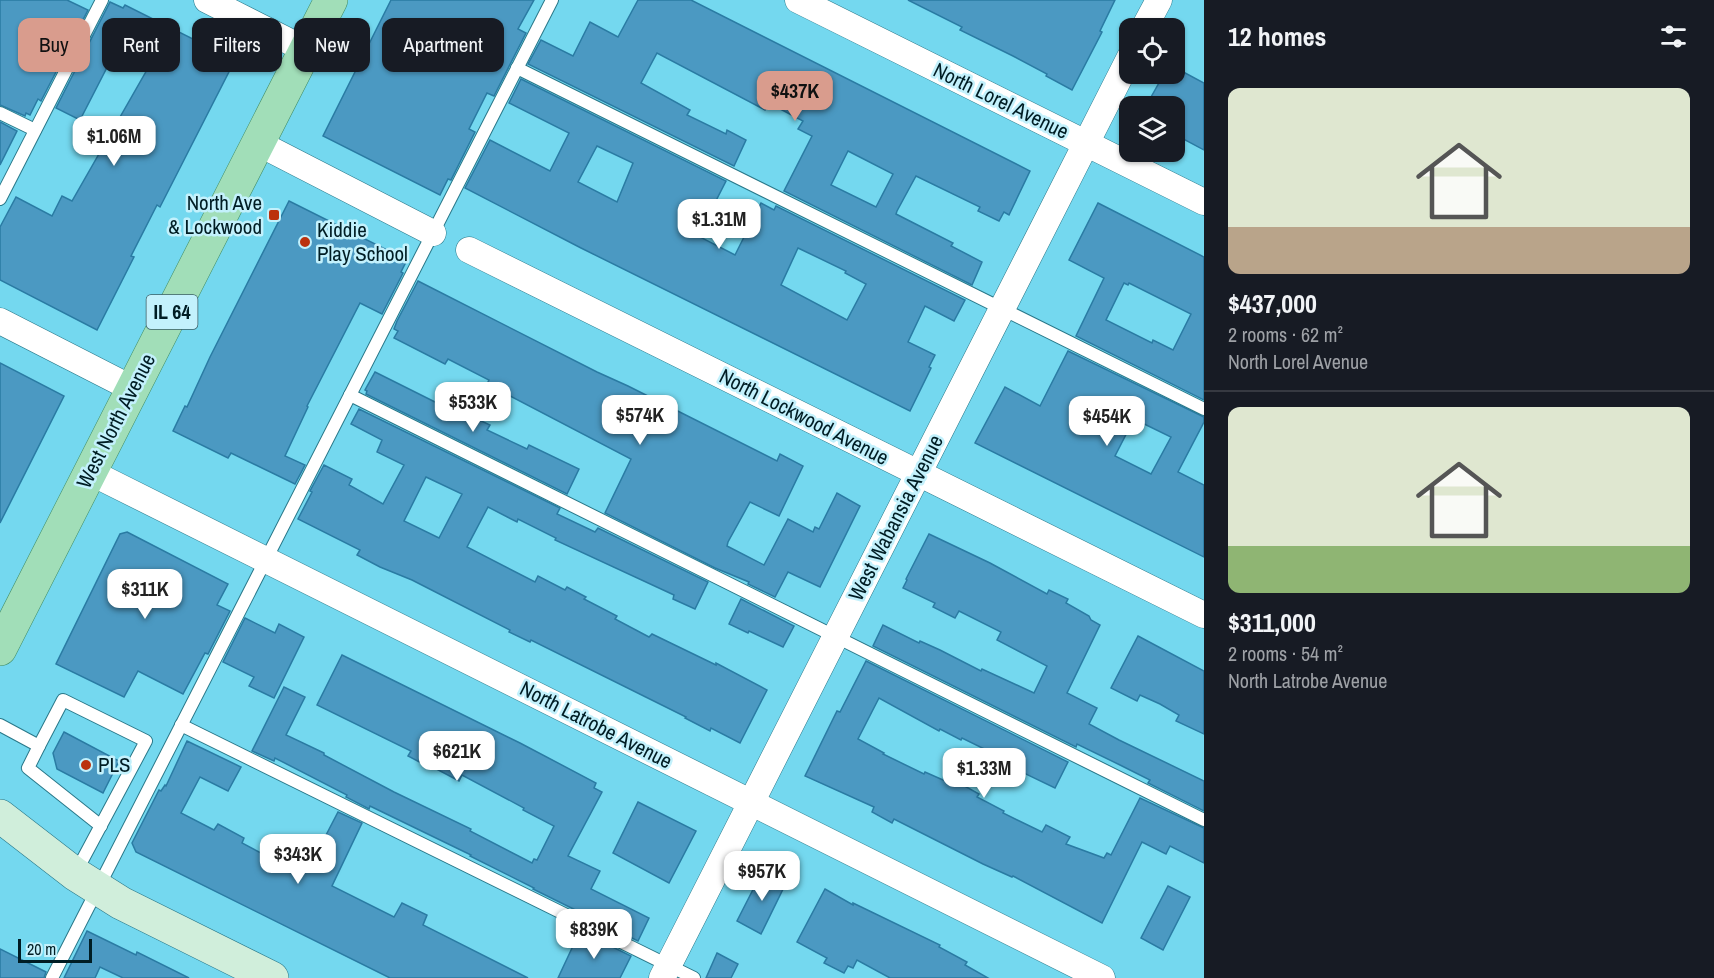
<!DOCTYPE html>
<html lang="en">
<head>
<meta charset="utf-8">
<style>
	body { margin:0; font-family:"Archivo Narrow",sans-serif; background:#20242c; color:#f1f3f6; height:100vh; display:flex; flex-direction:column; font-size:22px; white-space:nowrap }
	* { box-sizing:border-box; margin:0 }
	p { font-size:20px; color:#9ea1a6 }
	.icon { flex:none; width:33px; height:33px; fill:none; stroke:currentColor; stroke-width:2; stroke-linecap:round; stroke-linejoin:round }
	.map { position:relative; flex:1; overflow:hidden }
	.panel { display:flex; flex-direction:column; background:#171b24; width:510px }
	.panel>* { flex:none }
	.top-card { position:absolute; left:18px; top:18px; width:570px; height:54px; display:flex; gap:12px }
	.fabs { position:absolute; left:1119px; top:18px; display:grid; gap:12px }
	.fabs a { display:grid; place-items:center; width:66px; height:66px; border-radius:12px; background:#171b24; box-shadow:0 2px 4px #0004; font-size:30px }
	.scale { position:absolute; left:18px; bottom:15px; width:74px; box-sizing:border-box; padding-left:6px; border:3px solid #001d24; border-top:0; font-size:16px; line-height:21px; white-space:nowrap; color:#001d24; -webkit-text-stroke:4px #c3f1fc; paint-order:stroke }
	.price { position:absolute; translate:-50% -51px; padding:0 14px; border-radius:12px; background:#fff; color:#222; font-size:20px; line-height:39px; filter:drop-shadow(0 2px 3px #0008) }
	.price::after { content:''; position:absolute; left:50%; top:36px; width:18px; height:14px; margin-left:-9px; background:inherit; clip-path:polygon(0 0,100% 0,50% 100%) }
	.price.active { background:#d99c8d; color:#111 }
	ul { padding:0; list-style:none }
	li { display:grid; align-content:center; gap:12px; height:318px; padding:0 24px }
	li+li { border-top:2px solid #363941 }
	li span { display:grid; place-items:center; height:186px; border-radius:12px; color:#555 }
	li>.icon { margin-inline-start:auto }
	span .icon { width:108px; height:108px; fill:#fffc; stroke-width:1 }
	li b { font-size:26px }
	h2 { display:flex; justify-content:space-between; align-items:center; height:72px; padding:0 24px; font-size:26px }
	.pill { padding:0 21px; border-radius:12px; background:#171b24; box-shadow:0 2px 4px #0004; font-size:21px; line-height:54px }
	.pill.active { background:#d99c8d; color:#111 }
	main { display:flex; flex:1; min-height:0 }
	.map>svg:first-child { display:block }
	.building { fill:#4b99c2; stroke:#2a7ba3; stroke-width:1.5; fill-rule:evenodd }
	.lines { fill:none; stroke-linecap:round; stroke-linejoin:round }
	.lane-casing { stroke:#297889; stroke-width:14 }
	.street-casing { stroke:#297889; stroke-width:27 }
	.secondary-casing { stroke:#297889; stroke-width:34 }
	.primary-casing { stroke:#408c65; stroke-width:34 }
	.lane { stroke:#fff; stroke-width:12 }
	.street { stroke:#fff; stroke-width:26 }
	.secondary { stroke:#d0eedb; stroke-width:33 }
	.primary { stroke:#a1deb8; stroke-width:33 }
	.poi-dot { fill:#bb310d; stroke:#c3f1fc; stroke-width:2 }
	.labels { text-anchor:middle; stroke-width:5; stroke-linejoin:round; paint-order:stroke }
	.shield { fill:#c3f1fc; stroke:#3a5d65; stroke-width:1.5 }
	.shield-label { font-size:20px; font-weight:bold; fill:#001d24 }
	.street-label { font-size:21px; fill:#001d24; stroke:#c3f1fc }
	.poi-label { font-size:21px; fill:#001d24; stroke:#c3f1fc; text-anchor:start }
</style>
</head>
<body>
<main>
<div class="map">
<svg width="1204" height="978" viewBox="0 0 1204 978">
	<rect width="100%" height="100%" fill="#74d8ef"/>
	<g class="building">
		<polygon points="0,0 67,0 88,10 41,101 38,99 30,115 26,113 25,116 0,105"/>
		<polygon points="391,0 534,0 518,29 526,33 494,96 487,93 469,129 475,132 451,180 448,179 440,195 323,136"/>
		<path d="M638,0H691L1030,171L1009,215L1004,212L999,221L978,211L980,207L916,176L897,211L896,214L953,243L951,246L982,262L972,285L784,191L812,136L798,129L803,121L769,103L765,110L657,53L641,83L690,110L687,115L726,134L727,130L746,140L734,166L528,64L541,40L573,56L590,22L618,37ZM848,151L893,174L876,207L831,185Z"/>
		<polygon points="908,0 1115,0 1100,31 1102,32 1072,90 1046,76 1047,74 1013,56 960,30 962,27"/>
		<polygon points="110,2 123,8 125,5 235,60 160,207 157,205 131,256 134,257 97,330 0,280 0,227 16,197 52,216 62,196 72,201 148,68 115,52 80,120 56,108"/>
		<polygon points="1174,67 1204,83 1204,150 1174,134 1174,106 1146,106 1164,74 1174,74"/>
		<path d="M521,79L726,181L698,236L735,255L761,203L774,210L776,206L965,300L954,321L925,306L908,342L935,355L929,367L931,368L910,411L581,248L465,188L490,140L550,171L569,133L509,103ZM597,146L633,163L617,202L578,182ZM798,248L846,271L845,273L866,284L847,320L781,285Z"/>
		<polygon points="0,122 17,131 0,165"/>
		<polygon points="289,201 407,260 401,272 403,273 382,314 360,303 307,406 308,407 285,456 305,465 295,484 231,453 228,458 173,431 185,406 187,407 210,357"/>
		<path d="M1098,203L1204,257V400L1076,336L1104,278L1069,260ZM1124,283L1128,285L1129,283L1191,314L1173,350L1153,340L1152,343L1106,320Z"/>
		<polygon points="418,281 597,372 628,386 777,461 780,454 803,466 779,516 750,502 728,542 727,546 764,565 788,519 813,532 815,527 819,529 837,493 860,506 820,587 788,572 775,597 748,584 749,582 715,568 605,513 631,459 487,384 489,380 448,359 445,364 394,338 398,331 394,329 397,321"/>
		<path d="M1068,351L1204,417V422L1178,472L1204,485V557L975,443L1005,387L1040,406ZM1134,419L1171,437L1151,474L1115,456Z"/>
		<polygon points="0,363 64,396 0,523"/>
		<polygon points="375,372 435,402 437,400 490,425 487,430 527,449 529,445 579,469 567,494 366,394 367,391 365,390"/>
		<path d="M359,409L560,508L557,514L595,532L598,528L708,582L695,609L673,599L674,595L555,540L556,538L518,519L517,522L488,507L467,547L535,582L538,576L565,590L567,587L586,597L584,599L617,616L615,619L649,637L652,634L716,665V663L767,690L740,743L711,728L710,731L685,718L686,717L531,640L530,642L509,632L510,630L412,580L380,567L357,555L360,550L298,519L312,492L310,491L324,465L352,479L349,485L383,504L404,465L377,452L382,440L351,424ZM426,477L462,494L439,538L404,521Z"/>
		<polygon points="127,532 228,584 217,605 230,611 208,654 205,653 183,694 138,671 124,697 56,664 120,534"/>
		<polygon points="929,534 990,563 1047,594 1049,590 1068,599 1066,603 1089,616 1091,620 1100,625 1067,693 1097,708 1089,724 1119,740 1204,781 1204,811 1148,783 1150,780 1120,765 1077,744 1076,747 873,646 883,625 919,643 920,641 940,650 981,671 982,669 1034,693 1047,666 997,640 1001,632 959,611 955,618 933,607 935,603 903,588 907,580 906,579"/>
		<polygon points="741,599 794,626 783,647 749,631 748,633 729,624"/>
		<polygon points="245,618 275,633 279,624 304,637 274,698 249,686 254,677 223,662"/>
		<polygon points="1138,636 1204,671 1204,734 1176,721 1179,715 1160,704 1140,695 1137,701 1111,688"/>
		<polygon points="342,655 520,743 596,783 594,788 602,792 568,856 600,871 591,889 649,918 638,941 533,889 534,888 470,856 471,855 372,807 370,806 369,809 346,797 347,795 275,758 274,761 252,751 284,687 305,697 286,735 324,753 324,755 394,792 471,829 470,831 532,863 534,859 537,860 554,826 523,810 524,808 462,775 459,781 429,765 429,767 408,756 411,751 317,705"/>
		<polygon points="866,661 1068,762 1055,788 1005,764 1007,760 962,738 961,740 940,729 939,731 879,698 858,739 884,753 883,754 924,774 925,772 952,784 954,780 979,794 977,797 1004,811 1003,813 1042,832 1046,825 1070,837 1066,844 1104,858 1107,853 1111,855 1140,798 1204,828 1204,863 1170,846 1166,854 1142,842 1102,923 1013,876 1012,877 983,864 894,819 892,823 872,812 874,807 805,776 837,711 840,712"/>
		<polygon points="64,732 119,761 103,793 57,769 53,753"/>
		<polygon points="187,741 241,767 228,791 200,777 181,813 214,830 218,824 244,838 242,843 303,875 311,861 312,862 338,812 362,823 332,886 394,917 402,903 427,915 423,925 528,978 390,978 136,852 132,843 159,790 161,791 165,785 166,786"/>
		<polygon points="638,802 696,831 669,883 613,853"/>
		<polygon points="763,870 786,883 761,934 737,921"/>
		<polygon points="1168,886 1190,897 1163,950 1141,938"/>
		<polygon points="825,889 853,905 853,903 940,945 939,947 967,962 965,965 988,978 890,978 857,960 853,968 848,966 844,973 824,963 827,958 797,942"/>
		<polygon points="87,931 136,955 137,952 189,978 123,978 100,967 95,978 64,978"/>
		<polygon points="580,931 631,956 620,978 558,978"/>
		<polygon points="0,949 46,972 44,978 0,978"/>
		<polygon points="717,953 738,964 731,978 706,978"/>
	</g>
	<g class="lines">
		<defs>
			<g id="lane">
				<polyline points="517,68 1204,409"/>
				<polyline points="0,113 35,130"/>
				<polyline points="0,199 102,0"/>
				<polyline points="350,395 1204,820"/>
				<polyline points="0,725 39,746 63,700 146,741 76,872"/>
				<polyline points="181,725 694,978"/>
				<polyline points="39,746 28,768 101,826"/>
				<polyline points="52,978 552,0"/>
			</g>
			<g id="street">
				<polyline points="207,0 306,50"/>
				<polyline points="798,0 1204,202"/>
				<polyline points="1144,28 1159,0"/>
				<polyline points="258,143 433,233"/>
				<polyline points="469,250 1204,615"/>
				<polyline points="0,321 133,389"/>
				<polyline points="90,472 1102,978"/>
				<polyline points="662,978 1130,57"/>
			</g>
			<polyline id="secondary" points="0,816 75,874 121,903 272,978"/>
			<polyline id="primary" points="0,649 331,0"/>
		</defs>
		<use href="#lane" class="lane-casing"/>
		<use href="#street" class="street-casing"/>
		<use href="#secondary" class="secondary-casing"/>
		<use href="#primary" class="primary-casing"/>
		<use href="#lane" class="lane"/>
		<use href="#street" class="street"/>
		<use href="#secondary" class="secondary"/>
		<use href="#primary" class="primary"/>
	</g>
	<g class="poi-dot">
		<rect x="268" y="209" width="12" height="12" rx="3"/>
		<circle cx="305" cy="242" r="6"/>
		<circle cx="86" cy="765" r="6"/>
	</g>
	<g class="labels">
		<rect class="shield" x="146.5" y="295" width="51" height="34" rx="4.5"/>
		<g class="shield-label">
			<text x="172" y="319">IL 64</text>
		</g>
		<g class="street-label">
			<text transform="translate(1001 101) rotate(26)" y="7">North Lorel Avenue</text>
			<text transform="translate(804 417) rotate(27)" y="7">North Lockwood Avenue</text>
			<text transform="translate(116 421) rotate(-63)" y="7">West North Avenue</text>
			<text transform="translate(896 518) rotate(-63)" y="7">West Wabansia Avenue</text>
			<text transform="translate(596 725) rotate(27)" y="7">North Latrobe Avenue</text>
		</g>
		<g class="poi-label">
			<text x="262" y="210" text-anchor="end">North Ave<tspan x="262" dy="24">&amp; Lockwood</tspan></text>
			<text x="317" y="237">Kiddie<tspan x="317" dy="24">Play School</tspan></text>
			<text x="98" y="772">PLS</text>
		</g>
	</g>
</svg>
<div class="fabs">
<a><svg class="icon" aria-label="locate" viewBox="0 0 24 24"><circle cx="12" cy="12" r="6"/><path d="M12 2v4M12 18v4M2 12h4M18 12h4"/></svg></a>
<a><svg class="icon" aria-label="layers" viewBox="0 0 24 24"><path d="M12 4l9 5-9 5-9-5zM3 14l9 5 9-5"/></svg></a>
</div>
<div class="scale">20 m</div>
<b class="price active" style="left:795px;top:122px">$437K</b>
<b class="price" style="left:114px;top:167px">$1.06M</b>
<b class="price" style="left:719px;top:250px">$1.31M</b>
<b class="price" style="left:473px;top:433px">$533K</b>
<b class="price" style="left:640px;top:446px">$574K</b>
<b class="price" style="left:1107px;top:447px">$454K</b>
<b class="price" style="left:145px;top:620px">$311K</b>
<b class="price" style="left:457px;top:782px">$621K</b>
<b class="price" style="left:984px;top:799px">$1.33M</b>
<b class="price" style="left:298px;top:885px">$343K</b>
<b class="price" style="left:762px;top:902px">$957K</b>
<b class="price" style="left:594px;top:960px">$839K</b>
<div class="top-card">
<a class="pill active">Buy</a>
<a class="pill">Rent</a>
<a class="pill">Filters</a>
<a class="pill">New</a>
<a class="pill">Apartment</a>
</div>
</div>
<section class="panel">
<h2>12 homes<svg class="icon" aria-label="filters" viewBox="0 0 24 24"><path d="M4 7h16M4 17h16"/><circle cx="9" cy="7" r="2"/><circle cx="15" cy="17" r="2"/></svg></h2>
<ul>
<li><span style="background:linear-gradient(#dfe7d0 75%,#b9a48a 0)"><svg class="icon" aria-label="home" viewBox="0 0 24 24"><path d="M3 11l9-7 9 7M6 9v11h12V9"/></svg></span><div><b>$437,000</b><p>2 rooms · 62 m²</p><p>North Lorel Avenue</p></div></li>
<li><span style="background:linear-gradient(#dfe7d0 75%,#8fb573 0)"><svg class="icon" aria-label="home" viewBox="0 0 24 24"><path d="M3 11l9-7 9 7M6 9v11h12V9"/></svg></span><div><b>$311,000</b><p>2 rooms · 54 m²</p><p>North Latrobe Avenue</p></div></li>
</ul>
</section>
</main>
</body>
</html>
